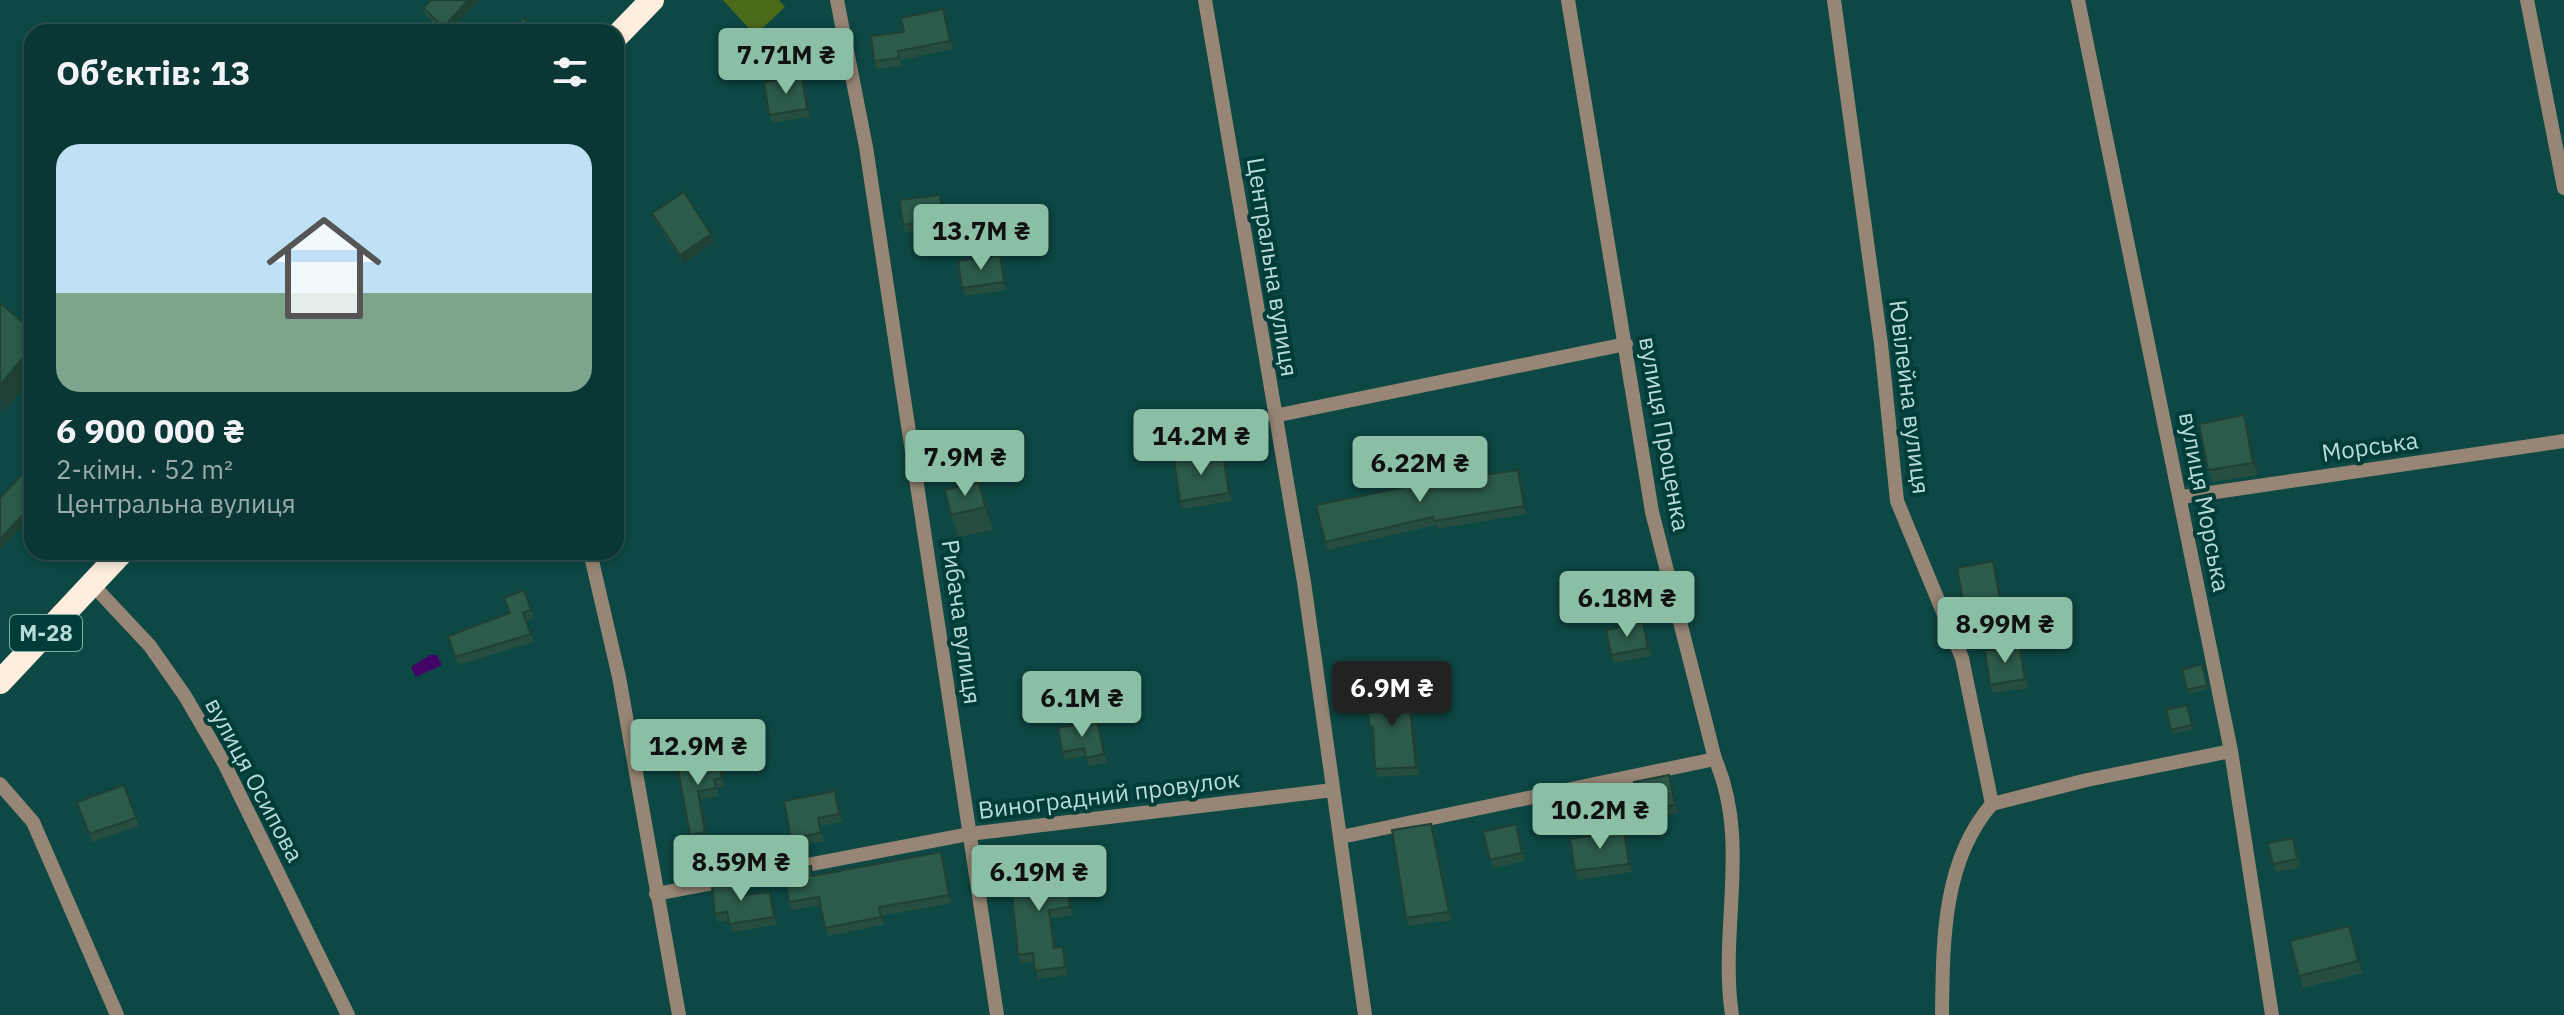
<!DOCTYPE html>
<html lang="uk">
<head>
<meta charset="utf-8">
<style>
	body { margin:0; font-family:"IBM Plex Sans",sans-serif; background:#18413f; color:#f1f3f6; height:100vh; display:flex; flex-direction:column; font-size:30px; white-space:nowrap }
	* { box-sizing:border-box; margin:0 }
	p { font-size:26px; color:#99abac }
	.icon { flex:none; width:44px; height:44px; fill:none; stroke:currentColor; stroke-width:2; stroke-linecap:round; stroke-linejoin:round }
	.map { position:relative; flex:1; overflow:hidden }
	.drawer { position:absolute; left:24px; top:24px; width:600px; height:536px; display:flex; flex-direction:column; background:#0a3633; border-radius:24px; box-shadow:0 4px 12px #0003,0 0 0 2px #2a504e }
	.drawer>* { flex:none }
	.price { position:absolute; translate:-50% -68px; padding:0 18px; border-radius:8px; background:#8abfa5; color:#111; font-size:26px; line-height:52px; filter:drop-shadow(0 2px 4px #0008) }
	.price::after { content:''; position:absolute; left:50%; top:48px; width:24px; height:18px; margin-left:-12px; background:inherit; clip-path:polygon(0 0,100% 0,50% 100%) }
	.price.current { background:#222; color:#fff }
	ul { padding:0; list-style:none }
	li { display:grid; align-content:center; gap:16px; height:424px; padding:0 32px }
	li span { display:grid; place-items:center; height:248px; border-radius:24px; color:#555 }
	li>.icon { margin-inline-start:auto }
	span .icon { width:144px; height:144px; fill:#fffc; stroke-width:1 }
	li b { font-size:34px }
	h2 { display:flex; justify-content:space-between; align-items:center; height:96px; padding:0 32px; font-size:34px }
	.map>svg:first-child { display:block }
	.green { fill:#4d6a1a }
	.water { fill:#430465 }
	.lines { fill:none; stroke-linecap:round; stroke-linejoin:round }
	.minor { stroke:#978675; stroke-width:14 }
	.highway { stroke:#fed; stroke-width:24 }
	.wall { fill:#264e40 }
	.shaded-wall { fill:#1f4034 }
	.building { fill:#2c5b4a; stroke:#1f4034; stroke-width:2 }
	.labels { text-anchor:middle; stroke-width:8; stroke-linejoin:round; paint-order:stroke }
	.shield { fill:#003d39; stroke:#82aca8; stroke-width:2 }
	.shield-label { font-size:22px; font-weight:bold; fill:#b9dbd7 }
	.street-label { font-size:24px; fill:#b9dbd7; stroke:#003d39 }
</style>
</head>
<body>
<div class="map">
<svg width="2564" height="1015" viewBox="0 0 2564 1015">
	<rect width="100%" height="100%" fill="#0d4844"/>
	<polygon class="green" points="723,0 779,0 785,7 755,35"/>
	<polygon class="water" points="430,655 437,655 442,665 416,677 411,667"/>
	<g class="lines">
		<g class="minor">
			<polyline points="837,0 866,147 997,1015"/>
			<polyline points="1205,0 1304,582 1365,1015"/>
			<path d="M1568,0L1652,512L1715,759C1751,841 1719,930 1732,1015"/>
			<path d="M1834,0L1881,344L1897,501L1962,658L1992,804C1942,861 1943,943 1942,1015"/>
			<polyline points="2078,0 2231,751 2272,1015"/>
			<polyline points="2527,0 2564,188"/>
			<polyline points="1274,416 1626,344"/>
			<polyline points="2182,497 2564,441"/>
			<polyline points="590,552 619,677 679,1015"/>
			<polyline points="92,584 150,646 185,696 224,763 348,1015"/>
			<polyline points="0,784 33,822 117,1015"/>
			<polyline points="1992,804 2087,780 2231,751"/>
			<polyline points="1341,837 1715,759"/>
			<polyline points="656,894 969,834 1333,790"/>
		</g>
		<g class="highway">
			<polyline points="616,37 652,0"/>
			<polyline points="0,682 122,552"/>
		</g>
	</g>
	<g class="wall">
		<polygon points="479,0 449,32 444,32 426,16 423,8"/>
		<polygon points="946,17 953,49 901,60 902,66 877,69 874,61 904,32"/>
		<polygon points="802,76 805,84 810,117 772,123 769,115"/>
		<polygon points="943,203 946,228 906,233 903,225"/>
		<polygon points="652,213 711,234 714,243 683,263 655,221"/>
		<polygon points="1003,264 1007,290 965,296 962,288"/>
		<polygon points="2244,415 2248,427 2258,475 2212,482 2208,470"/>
		<polygon points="1226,461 1232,501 1183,509 1180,501"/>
		<polygon points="1518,470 1521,478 1527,514 1437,529 1436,525 1328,550 1325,542"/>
		<polygon points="987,504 993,530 959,537 951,515"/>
		<polygon points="1996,569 2004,612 1968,619 1965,611"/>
		<polygon points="524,590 534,618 526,621 534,642 458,665 448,636 510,613"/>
		<polygon points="1643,622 1646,631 1651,656 1614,663 1611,655"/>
		<polygon points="2019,645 2022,654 2028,688 1993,693 1990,685"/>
		<polygon points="2204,668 2208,689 2188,694 2182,670"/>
		<polygon points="1408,688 1411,696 1419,775 1378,777 1375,769 1374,735 1370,727"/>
		<polygon points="2187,705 2194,729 2173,734 2166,710"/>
		<polygon points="1097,720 1100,729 1107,762 1089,766 1086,756 1065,760 1062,752"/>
		<polygon points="721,760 725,786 717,788 719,796 701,799 708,840 693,843 690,835 691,768"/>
		<polygon points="1672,784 1678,813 1643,820 1640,812"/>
		<polygon points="124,785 139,826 92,842 89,834"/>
		<polygon points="835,791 838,799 842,822 821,826 824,841 794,846 791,838"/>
		<polygon points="1431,824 1434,832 1452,920 1409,926 1406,918"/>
		<polygon points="1624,831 1627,840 1632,872 1578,880 1575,871"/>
		<polygon points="1519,833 1525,861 1493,868 1490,860"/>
		<polygon points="2296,846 2300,867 2276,872 2273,864"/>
		<polygon points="944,860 952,903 882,916 884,925 828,936 821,905 792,910 789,902 814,876"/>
		<polygon points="1064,864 1067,872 1073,915 1052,918 1056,948 1066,955 1068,975 1038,979 1034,962 1021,963 1018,955"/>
		<polygon points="743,882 747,895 770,892 773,900 777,925 732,932 729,920 718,922 715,914"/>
		<polygon points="2349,926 2363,973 2303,988 2299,976"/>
	</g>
	<g class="shaded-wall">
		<polygon points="468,0 479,0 449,32 446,32 444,27"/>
		<polygon points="943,9 946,17 953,49 950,41"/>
		<polygon points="802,76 805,84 810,117 807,109"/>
		<polygon points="940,195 943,203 946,228 943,220"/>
		<polygon points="711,234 714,243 683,263 680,255"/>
		<polygon points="1000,255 1003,264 1007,290 1004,282"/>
		<polygon points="32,347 32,379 4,411 0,399 0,385"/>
		<polygon points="2244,415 2248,427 2258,475 2253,463"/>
		<polygon points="1223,453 1226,461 1232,501 1229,493"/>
		<polygon points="1518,470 1521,478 1527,514 1524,506"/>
		<polygon points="979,482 987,504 993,530 985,507"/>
		<polygon points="32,505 32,516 0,550 0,539"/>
		<polygon points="1993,561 1996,569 2004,612 2001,604"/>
		<polygon points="1643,622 1646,631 1651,656 1648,648"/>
		<polygon points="2019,645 2022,654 2028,688 2025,679"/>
		<polygon points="1408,688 1411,696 1419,775 1416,767"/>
		<polygon points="1097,720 1100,729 1107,762 1104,754"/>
		<polygon points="718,752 721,760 725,786 722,778"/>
		<polygon points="1669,775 1672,784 1678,813 1675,805"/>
		<polygon points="698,791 701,799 708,840 705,832"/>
		<polygon points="835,791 838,799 842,822 839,814"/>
		<polygon points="1431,824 1434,832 1452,920 1449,912"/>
		<polygon points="1624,831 1627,840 1632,872 1629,864"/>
		<polygon points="941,852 944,860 952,903 949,895"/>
		<polygon points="1064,864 1067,872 1073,915 1070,907"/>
		<polygon points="770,892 773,900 777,925 774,917"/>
		<polygon points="1049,910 1052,918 1057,956 1054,948"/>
		<polygon points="2349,926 2353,938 2363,973 2358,961"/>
		<polygon points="1063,947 1066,955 1068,975 1065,967"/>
	</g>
	<g class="building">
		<polygon points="431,0 468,0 444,27 423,8"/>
		<polygon points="943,9 950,41 898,51 899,58 874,61 871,36 904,32 901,18"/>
		<polygon points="523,18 537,32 510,32"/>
		<polygon points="802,76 807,109 769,115 764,82"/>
		<polygon points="684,192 711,234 680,255 652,213"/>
		<polygon points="940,195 943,220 903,225 900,200"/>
		<polygon points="1000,255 1004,282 962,288 958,261"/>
		<polygon points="0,303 32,330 32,347 0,385"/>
		<polygon points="2244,415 2253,463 2208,470 2199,424"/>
		<polygon points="1223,453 1229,493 1180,501 1174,460"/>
		<polygon points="32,464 32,505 0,539 0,498"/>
		<polygon points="1518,470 1524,506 1434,521 1433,517 1325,542 1316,505 1410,486"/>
		<polygon points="979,482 985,507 951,515 945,490"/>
		<polygon points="1993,561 2001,604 1965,611 1957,568"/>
		<polygon points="524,590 531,610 523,613 531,634 455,657 448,636 510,613 504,598"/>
		<polygon points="1643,622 1648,648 1611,655 1606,630"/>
		<polygon points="2019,645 2025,679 1990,685 1985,651"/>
		<polygon points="2202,664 2207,685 2187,690 2182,670"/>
		<polygon points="1408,688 1416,767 1375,769 1373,727 1370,727 1365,696"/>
		<polygon points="2187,705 2192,725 2171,730 2166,710"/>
		<polygon points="1097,720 1104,754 1086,758 1084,748 1062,752 1058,728"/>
		<polygon points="718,752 722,778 714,780 716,788 698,791 705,832 690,835 678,770 691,768 689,757"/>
		<polygon points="1669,775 1675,805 1640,812 1634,782"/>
		<polygon points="124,785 136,818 89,834 77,802"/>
		<polygon points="835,791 839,814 818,818 821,833 791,838 784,801"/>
		<polygon points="1431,824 1449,912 1406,918 1392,830"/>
		<polygon points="1516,824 1522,853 1490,860 1483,832"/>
		<polygon points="1624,831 1629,864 1575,871 1570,839"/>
		<polygon points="2293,838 2297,859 2273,864 2268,843"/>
		<polygon points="941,852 949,895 879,907 881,917 825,928 819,897 789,902 784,871 811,866 812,876"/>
		<polygon points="1064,864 1070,907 1049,910 1054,948 1063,947 1065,967 1035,971 1033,953 1018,955 1010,872"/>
		<polygon points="743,882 745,895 770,892 774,917 729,924 727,912 715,914 712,886"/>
		<polygon points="2349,926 2358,961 2299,976 2290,941"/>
	</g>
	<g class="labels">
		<rect class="shield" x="10" y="615" width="72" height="36" rx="6"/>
		<g class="shield-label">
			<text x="46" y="641">М-28</text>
		</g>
		<g class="street-label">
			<text transform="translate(1272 267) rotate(81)" y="8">Центральна вулиця</text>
			<text transform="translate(1909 397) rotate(83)" y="8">Ювілейна вулиця</text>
			<text transform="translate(1664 434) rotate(80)" y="8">вулиця Проценка</text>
			<text transform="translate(2370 447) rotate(-8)" y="8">Морська</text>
			<text transform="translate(2204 502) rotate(79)" y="8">вулиця Морська</text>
			<text transform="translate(961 622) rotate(82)" y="8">Рибача вулиця</text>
			<text transform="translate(254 780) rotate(62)" y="8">вулиця Осипова</text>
			<text transform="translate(1109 795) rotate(-7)" y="8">Виноградний провулок</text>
		</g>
	</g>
</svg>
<b class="price" style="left:786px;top:96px">7.71M ₴</b>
<b class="price" style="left:981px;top:272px">13.7M ₴</b>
<b class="price" style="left:1201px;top:477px">14.2M ₴</b>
<b class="price" style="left:965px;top:498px">7.9M ₴</b>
<b class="price" style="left:1420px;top:504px">6.22M ₴</b>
<b class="price" style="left:1627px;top:639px">6.18M ₴</b>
<b class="price" style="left:2005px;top:665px">8.99M ₴</b>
<b class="price current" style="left:1392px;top:729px">6.9M ₴</b>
<b class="price" style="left:1082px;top:739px">6.1M ₴</b>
<b class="price" style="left:698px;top:787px">12.9M ₴</b>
<b class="price" style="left:1600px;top:851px">10.2M ₴</b>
<b class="price" style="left:741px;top:903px">8.59M ₴</b>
<b class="price" style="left:1039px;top:913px">6.19M ₴</b>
<section class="drawer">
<h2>Об’єктів: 13<svg class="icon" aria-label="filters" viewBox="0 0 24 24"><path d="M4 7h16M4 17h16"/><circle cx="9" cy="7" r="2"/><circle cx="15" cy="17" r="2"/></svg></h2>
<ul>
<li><span style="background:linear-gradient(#bfe0f5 60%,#7fa58c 0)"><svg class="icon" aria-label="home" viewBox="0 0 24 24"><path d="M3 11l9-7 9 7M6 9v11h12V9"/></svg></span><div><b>6 900 000 ₴</b><p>2-кімн. · 52 m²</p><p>Центральна вулиця</p></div></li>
</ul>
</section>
</div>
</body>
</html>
